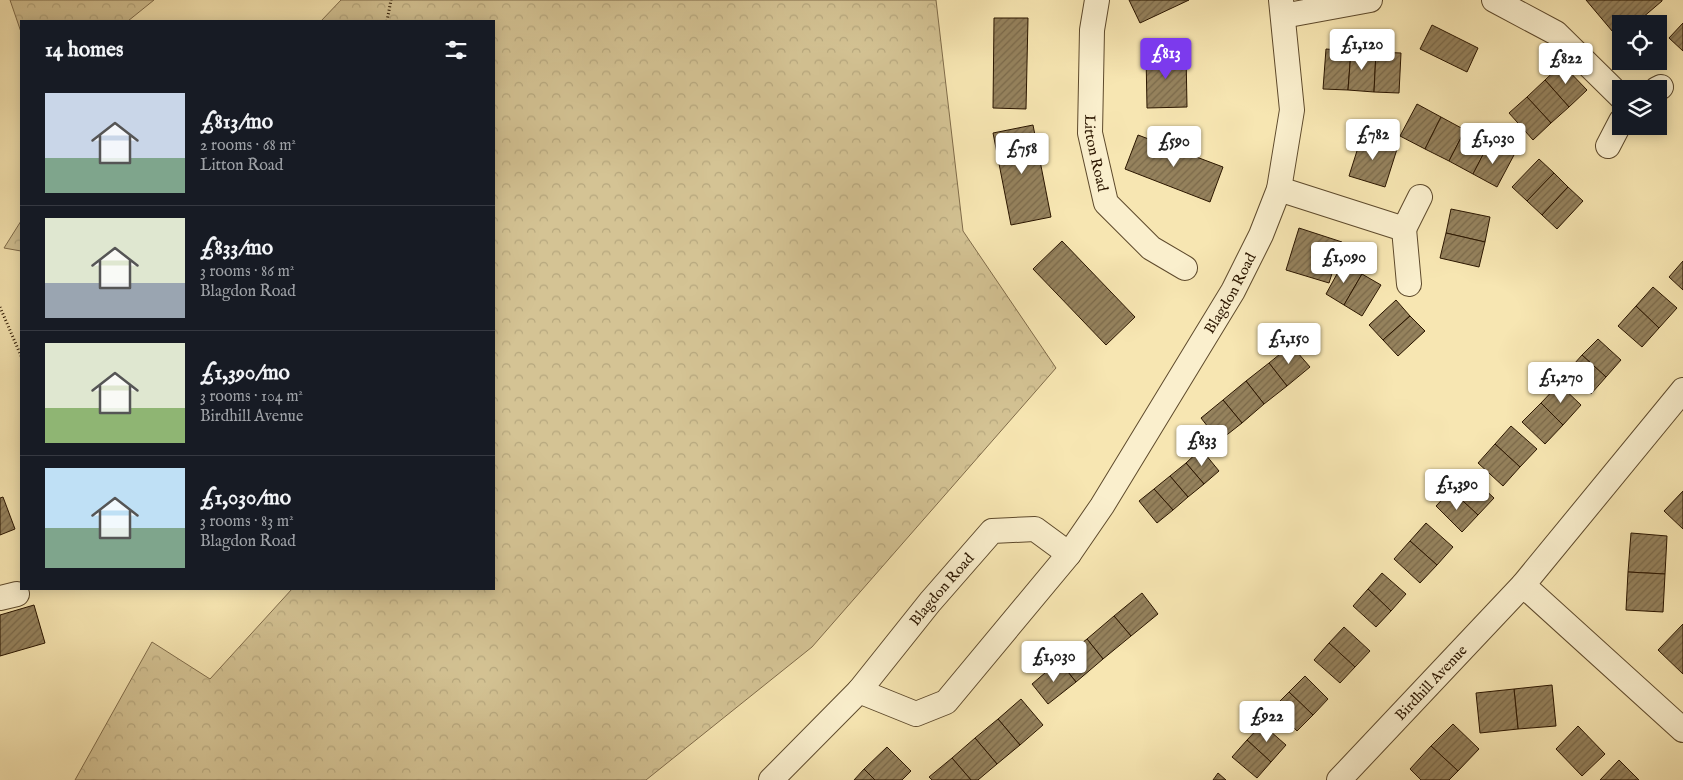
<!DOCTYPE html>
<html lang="en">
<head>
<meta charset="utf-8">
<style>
	body { margin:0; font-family:"IM FELL English",serif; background:#20242c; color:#f1f3f6; height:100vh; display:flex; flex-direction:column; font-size:19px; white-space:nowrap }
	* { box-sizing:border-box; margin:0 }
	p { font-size:16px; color:#9ea1a6 }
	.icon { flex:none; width:28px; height:28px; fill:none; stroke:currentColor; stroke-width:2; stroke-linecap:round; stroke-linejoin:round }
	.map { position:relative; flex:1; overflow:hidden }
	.drawer { position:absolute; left:20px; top:20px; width:475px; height:570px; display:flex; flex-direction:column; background:#171b24; border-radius:0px; box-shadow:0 2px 12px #0003 }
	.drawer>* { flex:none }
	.buttons { position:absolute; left:1612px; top:15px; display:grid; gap:10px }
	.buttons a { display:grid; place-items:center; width:55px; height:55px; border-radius:0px; background:#171b24; box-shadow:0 2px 12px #0003; font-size:25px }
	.price { position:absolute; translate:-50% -42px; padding:0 11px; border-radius:5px; background:#fff; color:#222; font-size:16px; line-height:32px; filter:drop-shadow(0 1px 2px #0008) }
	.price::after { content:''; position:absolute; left:50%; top:30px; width:15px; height:11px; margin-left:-8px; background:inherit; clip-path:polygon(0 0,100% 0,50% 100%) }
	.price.current { background:#7c3aed; color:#fff }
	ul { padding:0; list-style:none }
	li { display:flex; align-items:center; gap:15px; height:125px; padding:0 25px }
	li+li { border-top:1px solid #363941 }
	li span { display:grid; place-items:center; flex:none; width:140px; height:100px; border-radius:0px; color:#555 }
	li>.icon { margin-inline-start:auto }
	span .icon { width:60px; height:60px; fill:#fffc; stroke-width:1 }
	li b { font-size:21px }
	h2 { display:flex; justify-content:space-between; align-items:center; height:60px; padding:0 25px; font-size:21px }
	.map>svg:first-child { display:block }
	.forest { fill:url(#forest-crowns); stroke:#806c4a }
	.building { fill:url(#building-hatch); stroke:#2b1600 }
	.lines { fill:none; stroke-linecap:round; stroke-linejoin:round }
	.minor-casing { stroke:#5e4a2c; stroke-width:26 }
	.path { stroke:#2b1600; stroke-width:3; stroke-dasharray:1 2.5; stroke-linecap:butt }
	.minor { stroke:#faefcd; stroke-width:24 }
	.labels { text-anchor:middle; stroke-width:4.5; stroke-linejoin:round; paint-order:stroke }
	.street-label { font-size:15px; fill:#2b1600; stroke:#faefcd }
</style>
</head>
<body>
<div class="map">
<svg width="1683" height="780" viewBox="0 0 1683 780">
	<defs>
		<pattern id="forest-crowns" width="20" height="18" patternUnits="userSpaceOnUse" patternTransform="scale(1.25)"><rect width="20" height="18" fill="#d4c394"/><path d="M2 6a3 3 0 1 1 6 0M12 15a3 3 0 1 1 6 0" fill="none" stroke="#b6a77e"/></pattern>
		<pattern id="building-hatch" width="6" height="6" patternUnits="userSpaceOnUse" patternTransform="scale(1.25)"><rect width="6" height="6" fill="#95825d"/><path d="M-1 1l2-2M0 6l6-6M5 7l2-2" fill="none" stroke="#7a694a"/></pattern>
	</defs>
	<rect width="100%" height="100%" fill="#f7e6b2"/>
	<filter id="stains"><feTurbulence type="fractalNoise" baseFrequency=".004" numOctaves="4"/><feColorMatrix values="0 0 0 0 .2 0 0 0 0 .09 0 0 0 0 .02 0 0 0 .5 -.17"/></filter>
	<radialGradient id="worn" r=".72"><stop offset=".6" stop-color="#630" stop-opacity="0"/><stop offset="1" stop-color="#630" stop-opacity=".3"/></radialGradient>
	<g class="forest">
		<polygon points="10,0 154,0 128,21 21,21 21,32"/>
		<polygon points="341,0 936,0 963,231 1056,368 812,647 646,780 75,780 152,642 210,679 292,589 494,589 494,21 321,21"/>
		<polygon points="21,221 21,251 4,248"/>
	</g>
	<g class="building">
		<polygon points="1129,0 1189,0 1140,23"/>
		<polygon points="1586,0 1662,0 1662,1 1635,24 1621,24 1621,35 1618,38"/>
		<polygon points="994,18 1028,18 1026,109 993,108"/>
		<polygon points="1683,23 1683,51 1669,38"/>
		<polygon points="1432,25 1478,48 1467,72 1420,49"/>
		<polygon points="1326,49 1351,51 1348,90 1323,89"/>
		<polygon points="1351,51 1376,52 1374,92 1348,90"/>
		<polygon points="1376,52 1401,53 1399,93 1374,92"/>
		<polygon points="1186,53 1187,107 1147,108 1146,54"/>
		<polygon points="1562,64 1587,90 1569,107 1545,80"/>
		<polygon points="1545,80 1569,107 1551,123 1527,97"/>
		<polygon points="1527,97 1551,123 1533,140 1509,113"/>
		<polygon points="1417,104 1441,117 1425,149 1400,136"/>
		<polygon points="1441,117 1465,130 1449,161 1425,149"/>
		<polygon points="1033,125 1051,217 1011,225 993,133"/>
		<polygon points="1465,130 1489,143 1473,174 1449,161"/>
		<polygon points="1138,135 1223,167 1210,202 1125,169"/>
		<polygon points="1362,135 1398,146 1385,187 1349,176"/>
		<polygon points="1489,143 1514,155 1497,187 1473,174"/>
		<polygon points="1539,159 1554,173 1527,201 1512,187"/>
		<polygon points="1554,173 1568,187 1542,215 1527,201"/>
		<polygon points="1568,187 1583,201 1557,229 1542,215"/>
		<polygon points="1451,209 1490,217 1485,242 1446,233"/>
		<polygon points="1299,228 1342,242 1329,283 1286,270"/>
		<polygon points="1446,233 1485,242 1479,267 1440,258"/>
		<polygon points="1062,241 1135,317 1106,345 1033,269"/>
		<polygon points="1683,261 1683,290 1669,277"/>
		<polygon points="1343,263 1362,274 1344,305 1326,294"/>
		<polygon points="1362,274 1381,285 1362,316 1344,305"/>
		<polygon points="1653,287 1677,308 1659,328 1636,306"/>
		<polygon points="1396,300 1410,316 1383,340 1369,325"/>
		<polygon points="1636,306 1659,328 1642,347 1618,326"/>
		<polygon points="1410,316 1425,331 1398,356 1383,340"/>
		<polygon points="1598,339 1621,360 1606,377 1582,355"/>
		<polygon points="1291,345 1310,367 1287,386 1269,363"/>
		<polygon points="1582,355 1606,377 1591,394 1567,372"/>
		<polygon points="1269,363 1287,386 1264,404 1246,381"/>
		<polygon points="1246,381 1264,404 1242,423 1223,400"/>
		<polygon points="1559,384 1581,405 1563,425 1541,403"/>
		<polygon points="1223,400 1242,423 1219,441 1201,418"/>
		<polygon points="1541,403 1563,425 1545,444 1522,422"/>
		<polygon points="1511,426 1537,449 1520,467 1495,444"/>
		<polygon points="1495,444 1520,467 1503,486 1478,463"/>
		<polygon points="1201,449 1219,471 1204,484 1186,463"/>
		<polygon points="1186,463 1204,484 1188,497 1170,476"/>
		<polygon points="1467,473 1494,498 1478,515 1451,490"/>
		<polygon points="1170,476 1188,497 1173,510 1154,489"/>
		<polygon points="1154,489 1173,510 1157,523 1139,501"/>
		<polygon points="1451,490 1478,515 1462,532 1436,506"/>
		<polygon points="1683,491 1683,529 1664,511"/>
		<polygon points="3,497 15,529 0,535 0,498"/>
		<polygon points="1426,523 1453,547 1437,565 1410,541"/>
		<polygon points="1631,533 1667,536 1665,574 1628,572"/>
		<polygon points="1410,541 1437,565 1420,583 1394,559"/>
		<polygon points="1628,572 1665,574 1663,612 1626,610"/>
		<polygon points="1382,573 1406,594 1391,611 1368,589"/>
		<polygon points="1368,589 1391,611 1376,627 1353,606"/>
		<polygon points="1142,593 1158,614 1131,636 1114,616"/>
		<polygon points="34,605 45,643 0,656 0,615"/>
		<polygon points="1114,616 1131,636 1103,659 1087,639"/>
		<polygon points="1683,624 1683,674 1658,650"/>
		<polygon points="1344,627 1370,651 1355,667 1329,643"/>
		<polygon points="1087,639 1103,659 1076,682 1059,661"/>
		<polygon points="1329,643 1355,667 1340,683 1314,660"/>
		<polygon points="1059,661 1076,682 1048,704 1032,684"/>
		<polygon points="1305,676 1328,699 1313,715 1289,692"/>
		<polygon points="1552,685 1556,726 1518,729 1514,689"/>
		<polygon points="1514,689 1518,729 1480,733 1476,693"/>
		<polygon points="1289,692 1313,715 1297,731 1274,707"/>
		<polygon points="1021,699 1043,725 1020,745 998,719"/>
		<polygon points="998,719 1020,745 997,764 975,738"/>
		<polygon points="1262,724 1286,745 1271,762 1247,740"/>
		<polygon points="1453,724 1479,749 1458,771 1431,746"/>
		<polygon points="1578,726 1605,754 1582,776 1556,749"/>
		<polygon points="975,738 997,764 978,780 971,780 952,758"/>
		<polygon points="1247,740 1271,762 1257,778 1232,757"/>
		<polygon points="1431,746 1458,771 1449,780 1421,780 1410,769"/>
		<polygon points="887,747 911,771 902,780 875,780 864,769"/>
		<polygon points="952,758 971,780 932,780 929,777"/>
		<polygon points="1619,760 1639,780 1600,780"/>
		<polygon points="864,769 875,780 854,780"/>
		<polygon points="1218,773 1226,780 1213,780"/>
	</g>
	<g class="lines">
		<defs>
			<g id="minor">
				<path id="s1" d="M1097,0L1092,30L1090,133L1106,203L1151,248L1185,268"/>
				<polyline points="1494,0 1556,33 1621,97"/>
				<polyline points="1283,16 1370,0"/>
				<polyline points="1657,89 1661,87"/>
				<polyline points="1608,146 1621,121"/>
				<polyline points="1279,189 1404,229 1409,284"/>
				<polyline points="1404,229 1420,197"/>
				<polyline points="1523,585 1683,390"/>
				<polyline points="0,598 17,594"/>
				<path id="s2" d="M859,691L930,602L992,531L1035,529L1069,554"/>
				<path id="s3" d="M771,780L859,691L916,714L946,702L1069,554L1102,506L1233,291L1261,235L1279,189L1292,110L1281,0"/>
				<path id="s4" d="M1339,780L1523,585L1683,730"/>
			</g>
		</defs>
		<use href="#minor" class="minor-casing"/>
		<g class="path">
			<polyline points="387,21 391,0"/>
			<polyline points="0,307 21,356"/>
		</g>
		<use href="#minor" class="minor"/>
	</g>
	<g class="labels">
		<g class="street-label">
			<text dy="5" stroke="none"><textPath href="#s1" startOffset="154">Litton Road</textPath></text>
			<text dy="5" stroke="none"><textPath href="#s3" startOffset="718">Blagdon Road</textPath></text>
			<text dy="5" stroke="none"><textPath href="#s2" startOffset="131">Blagdon Road</textPath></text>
			<text dy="5" stroke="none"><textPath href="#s4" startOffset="134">Birdhill Avenue</textPath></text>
		</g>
	</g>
	<rect width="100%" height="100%" filter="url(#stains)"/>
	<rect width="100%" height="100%" fill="url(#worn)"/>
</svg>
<div class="buttons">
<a><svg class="icon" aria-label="locate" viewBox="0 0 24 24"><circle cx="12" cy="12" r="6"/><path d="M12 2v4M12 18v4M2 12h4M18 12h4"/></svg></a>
<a><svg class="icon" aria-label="layers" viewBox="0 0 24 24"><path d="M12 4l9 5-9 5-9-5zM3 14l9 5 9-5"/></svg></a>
</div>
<b class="price" style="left:1362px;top:71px">£1,120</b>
<b class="price current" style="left:1166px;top:80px">£813</b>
<b class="price" style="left:1566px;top:85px">£822</b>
<b class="price" style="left:1373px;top:161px">£782</b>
<b class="price" style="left:1493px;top:165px">£1,030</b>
<b class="price" style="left:1174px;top:168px">£590</b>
<b class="price" style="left:1022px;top:175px">£758</b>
<b class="price" style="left:1344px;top:284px">£1,090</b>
<b class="price" style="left:1289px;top:365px">£1,150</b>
<b class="price" style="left:1561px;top:404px">£1,270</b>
<b class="price" style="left:1202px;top:467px">£833</b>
<b class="price" style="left:1457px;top:511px">£1,390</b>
<b class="price" style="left:1054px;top:683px">£1,030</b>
<b class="price" style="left:1267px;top:743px">£922</b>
<section class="drawer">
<h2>14 homes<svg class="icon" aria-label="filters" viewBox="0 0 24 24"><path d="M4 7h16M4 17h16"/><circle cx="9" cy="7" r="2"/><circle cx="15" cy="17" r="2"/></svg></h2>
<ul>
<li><span style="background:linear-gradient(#c9d6e8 65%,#7fa58c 0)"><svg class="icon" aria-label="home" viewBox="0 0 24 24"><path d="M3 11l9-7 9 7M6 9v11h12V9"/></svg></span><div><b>£813/mo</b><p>2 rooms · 68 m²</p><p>Litton Road</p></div></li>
<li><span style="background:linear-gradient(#dfe7d0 65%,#9aa5b1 0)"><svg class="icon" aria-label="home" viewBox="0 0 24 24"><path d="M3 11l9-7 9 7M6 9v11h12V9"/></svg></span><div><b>£833/mo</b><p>3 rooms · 86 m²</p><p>Blagdon Road</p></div></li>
<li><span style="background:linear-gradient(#dfe7d0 65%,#8fb573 0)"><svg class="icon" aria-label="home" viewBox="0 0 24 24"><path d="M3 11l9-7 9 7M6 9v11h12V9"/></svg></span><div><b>£1,390/mo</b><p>3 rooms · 104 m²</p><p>Birdhill Avenue</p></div></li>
<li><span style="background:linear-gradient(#bfe0f5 60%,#7fa58c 0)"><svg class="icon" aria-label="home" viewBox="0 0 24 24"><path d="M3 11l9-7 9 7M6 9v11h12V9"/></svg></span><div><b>£1,030/mo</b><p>3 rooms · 83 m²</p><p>Blagdon Road</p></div></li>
</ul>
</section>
</div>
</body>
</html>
